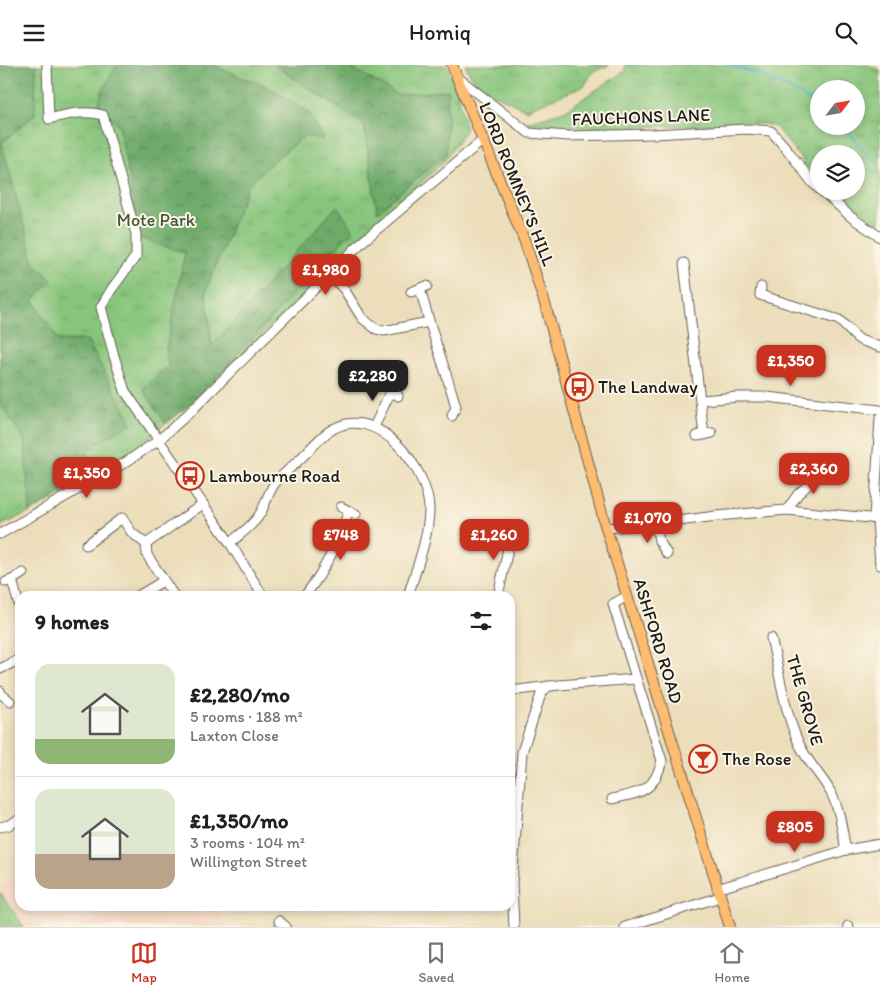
<!DOCTYPE html>
<html lang="en">
<head>
<meta charset="utf-8">
<style>
	body { margin:0; font-family:Itim,sans-serif; background:#f2f2f2; color:#202124; height:100vh; display:flex; flex-direction:column; font-size:19px; white-space:nowrap }
	* { box-sizing:border-box; margin:0 }
	p { font-size:16px; color:#757577 }
	.icon { flex:none; width:28px; height:28px; fill:none; stroke:currentColor; stroke-width:2; stroke-linecap:round; stroke-linejoin:round }
	.map { position:relative; flex:1; overflow:hidden }
	.panel { position:absolute; left:15px; top:526px; width:500px; height:320px; display:flex; flex-direction:column; background:#fff; border-radius:15px; box-shadow:0 2px 8px #0003 }
	.panel>* { flex:none }
	.needle { width:32px; rotate:59deg }
	.tools { position:absolute; left:810px; top:15px; display:grid; gap:10px }
	.tools a { display:grid; place-items:center; width:55px; height:55px; border-radius:50%; background:#fff; box-shadow:0 2px 8px #0003; font-size:25px }
	.price { position:absolute; translate:-50% -42px; padding:0 11px; border-radius:10px; background:#c8321e; color:#fff; font-size:16px; line-height:32px; filter:drop-shadow(0 1px 2px #0008) }
	.price::after { content:''; position:absolute; left:50%; top:30px; width:15px; height:11px; margin-left:-8px; background:inherit; clip-path:polygon(0 0,100% 0,50% 100%) }
	.price.on { background:#222; color:#fff }
	ul { padding:0; list-style:none }
	li { display:flex; align-items:center; gap:15px; height:125px; padding:0 20px }
	li+li { border-top:1px solid #e0e0e0 }
	li span { display:grid; place-items:center; flex:none; width:140px; height:100px; border-radius:15px; color:#555 }
	li>.icon { margin-inline-start:auto }
	span .icon { width:60px; height:60px; fill:#fffc; stroke-width:1 }
	li b { font-size:21px }
	h2 { display:flex; justify-content:space-between; align-items:center; height:60px; padding:0 20px; font-size:21px }
	header { display:flex; justify-content:space-between; align-items:center; height:65px; padding:0 20px; background:#fff; font-size:22px; font-weight:600 }
	.tab-bar { display:flex; justify-content:space-around; align-items:center; height:70px; border-top:1px solid #e0e0e0; background:#fff; font-size:14px; color:#757577 }
	.tab-bar a { display:grid; justify-items:center; gap:2px }
	.tab-bar .on { color:#c8321e }
	.map>svg:first-child { display:block }
	.built { fill:#f3d4bf }
	.grass { fill:url(#grass-tufts); stroke:#52704c; fill-rule:evenodd }
	.forest { fill:url(#forest-crowns); stroke:#456344 }
	.lines { fill:none; stroke-linecap:round; stroke-linejoin:round }
	.stream { stroke:#46acc5; stroke-width:2 }
	.minor-casing { stroke:#656054; stroke-width:11 }
	.major-casing { stroke:#656054; stroke-width:12 }
	.minor { stroke:#fff; stroke-width:9 }
	.major { stroke:#febc70; stroke-width:10 }
	.labels { text-anchor:middle; stroke-width:4; stroke-linejoin:round; paint-order:stroke }
	.street-label { font-size:18px; fill:#1c1c1c; stroke:#fcf5e5 }
	.park-label { font-size:18px; fill:#42573d; stroke:#fcf5e5 }
	.poi-label { font-size:18px; fill:#1c1c1c; stroke:#fcf5e5; text-anchor:start }
</style>
</head>
<body>
<header><svg class="icon" aria-label="menu" viewBox="0 0 24 24"><path d="M4 6h16M4 12h16M4 18h16"/></svg>Homiq<svg class="icon" aria-label="search" viewBox="0 0 24 24"><circle cx="10" cy="10" r="6"/><path d="M15 15l6 6"/></svg></header>
<div class="map">
<svg width="880" height="862" viewBox="0 0 880 862">
	<defs>
		<pattern id="grass-tufts" width="24" height="20" patternUnits="userSpaceOnUse" patternTransform="scale(1.25)"><rect width="24" height="20" fill="#88c57b"/><path d="M3 7l-1-3M5 7V3M7 7l1-3M15 17l-1-3M17 17v-4M19 17l1-3" fill="none" stroke="#75a96a"/></pattern>
		<pattern id="forest-crowns" width="20" height="18" patternUnits="userSpaceOnUse" patternTransform="scale(1.25)"><rect width="20" height="18" fill="#6eaa6b"/><path d="M2 6a3 3 0 1 1 6 0M12 15a3 3 0 1 1 6 0" fill="none" stroke="#5a8a57"/></pattern>
	</defs>
	<rect width="100%" height="100%" fill="#fcf5e5"/>
	<filter id="ink" filterUnits="userSpaceOnUse"><feTurbulence type="fractalNoise" baseFrequency=".02" numOctaves="2"/><feDisplacementMap in="SourceGraphic" scale="10" xChannelSelector="R" yChannelSelector="G"/><feConvolveMatrix kernelMatrix="1 2 1 2 8 2 1 2 1" color-interpolation-filters="sRGB"/></filter>
	<filter id="wash" filterUnits="userSpaceOnUse"><feTurbulence type="fractalNoise" baseFrequency=".0096" numOctaves="4" result="noise"/><feDisplacementMap in="SourceGraphic" scale="20" xChannelSelector="R" yChannelSelector="G"/><feGaussianBlur stdDeviation="1.12" result="paint"/><feColorMatrix in="noise" values="0 0 0 0 0 0 0 0 0 0 0 0 0 0 0 0 0 1.4 0 .05"/><feComposite in="paint" operator="in"/></filter>
	<g filter="url(#wash)">
		<rect width="100%" height="100%" fill="#ecdebb"/>
		<polygon class="built" points="20,807 20,841 218,841 224,862 24,862 0,827 0,819"/>
		<g class="grass">
			<polygon points="0,0 447,0 458,29 466,64 444,96 195,334 142,378 113,400 30,447 0,461"/>
			<polygon points="465,0 609,0 593,7 584,21 526,45 477,21"/>
			<path d="M625,0H868L880,5V159L833,126H856V89H819V117L776,62L764,59L535,64L527,57L564,46L625,6ZM819,24H856V61H819Z"/>
			<polygon points="0,827 24,862 0,862"/>
		</g>
		<g class="forest">
			<polygon points="0,0 36,0 35,50 2,78 34,198 52,215 33,235 58,275 87,275 132,358 88,384 84,418 30,447 24,374 0,339"/>
			<polygon points="117,0 211,0 268,22 309,47 323,74 304,71 272,97 248,121 206,225 212,281 337,141 353,165 192,338 166,359 143,324 168,300 166,284 185,188 140,173 119,60 98,43 102,26"/>
			<polygon points="274,0 347,0 398,30 448,25 446,89 377,147 364,60"/>
		</g>
		<g class="lines">
			<g class="stream">
				<path d="M729,0C761,9 792,22 819,43"/>
				<polyline points="843,61 873,95 880,100"/>
			</g>
		</g>
	</g>
	<g filter="url(#ink)">
		<g class="lines">
			<defs>
				<g id="minor">
					<path d="M47,0L49,54C68,49 84,45 103,50L136,169V191L111,225L101,242L114,291L125,326L230,478L263,531"/>
					<polyline points="457,12 529,68 568,71 653,69 747,64 771,66 786,83 812,117 819,124"/>
					<polyline points="822,126 851,152 880,172"/>
					<polyline points="684,198 704,370"/>
					<polyline points="330,210 344,224 362,253 376,264 384,266 429,257"/>
					<polyline points="761,222 760,230 839,255 854,270 860,275 880,282"/>
					<path d="M420,223C430,264 445,302 456,342L452,351"/>
					<polyline points="411,227 427,221"/>
					<polyline points="386,314 398,331"/>
					<polyline points="701,335 738,332 767,332 880,345"/>
					<polyline points="374,362 388,332 393,324"/>
					<polyline points="697,371 712,368"/>
					<polyline points="341,442 356,449"/>
					<polyline points="787,445 798,429 827,403"/>
					<polyline points="874,454 880,353"/>
					<polyline points="877,454 880,500"/>
					<polyline points="656,459 659,476 667,489"/>
					<polyline points="606,463 656,459 716,451 787,445 880,454"/>
					<polyline points="0,469 126,397 159,375 188,349 362,177 483,75"/>
					<path d="M230,478C240,469 253,461 260,449C266,439 268,427 275,418C283,409 293,401 302,392C312,383 321,370 333,364C377,338 430,405 429,446C428,475 416,504 408,531"/>
					<polyline points="146,479 203,439"/>
					<polyline points="146,479 147,490 174,531"/>
					<polyline points="86,480 122,453 132,468 146,479"/>
					<polyline points="12,515 20,544"/>
					<polyline points="6,517 12,515 23,508"/>
					<polyline points="138,531 163,516"/>
					<polyline points="305,531 319,511 332,488 349,446"/>
					<polyline points="498,531 512,465 517,466"/>
					<path d="M771,573C779,605 784,644 797,674C805,695 819,707 830,726C840,744 842,765 846,785"/>
					<polyline points="0,604 20,594"/>
					<polyline points="0,626 1,629 10,636"/>
					<polyline points="510,626 559,620 636,614"/>
					<path d="M612,734C641,727 653,728 662,696L613,539L627,531"/>
					<polyline points="0,762 9,760 20,754"/>
					<polyline points="717,824 846,785 880,779"/>
					<polyline points="279,856 286,862"/>
					<polyline points="848,861 849,862"/>
					<polyline points="514,862 512,819 522,687 541,629 548,621"/>
					<polyline points="625,862 720,832"/>
				</g>
				<polyline id="major" points="452,0 525,177 545,239 606,463 730,862"/>
			</defs>
			<use href="#minor" class="minor-casing"/>
			<use href="#major" class="major-casing"/>
			<use href="#minor" class="minor"/>
			<use href="#major" class="major"/>
		</g>
	</g>
	<defs>
		<symbol id="bus-ring" viewBox="-11 -11 22 22"><circle r="9.5" fill="#fcf5e5" stroke="#c8321e" stroke-width="1.5"/><path d="M-5-6H5V4H4V6H2V4H-2V6H-4V4H-5ZM-3.5-4V0h7V-4ZM-3.5 1.2v1.5H-2V1.2ZM2 1.2v1.5H3.5V1.2Z" fill="#c8321e"/></symbol>
		<symbol id="bar-ring" viewBox="-11 -11 22 22"><circle r="9.5" fill="#fcf5e5" stroke="#c8321e" stroke-width="1.5"/><path d="M-6-5H6L.8 .8V4.5H3.5V6h-7V4.5H-.8V.8Z" fill="#c8321e"/></symbol>
	</defs>
	<g fill-rule="evenodd">
		<use href="#bus-ring" x="563" y="306" width="32" height="32"/>
		<use href="#bus-ring" x="174" y="395" width="32" height="32"/>
		<use href="#bar-ring" x="687" y="678" width="32" height="32"/>
	</g>
	<g class="labels">
		<g class="street-label">
			<text transform="translate(641 52) rotate(-2)" y="6">FAUCHONS LANE</text>
			<text transform="translate(517 119) rotate(68)" y="6">LORD ROMNEY'S HILL</text>
			<text transform="translate(658 576) rotate(73)" y="6">ASHFORD ROAD</text>
			<text transform="translate(805 635) rotate(74)" y="6">THE GROVE</text>
		</g>
		<g class="park-label">
			<text x="156" y="161">Mote Park</text>
		</g>
		<g class="poi-label">
			<text x="598" y="328">The Landway</text>
			<text x="209" y="417">Lambourne Road</text>
			<text x="722" y="700">The Rose</text>
		</g>
	</g>
</svg>
<div class="tools">
<a><svg class="needle" viewBox="-14 -14 28 28"><path d="M0-13l5 13h-10z" fill="#e53935"/><path d="M0 13l5-13h-10z" fill="#757577"/></svg></a>
<a><svg class="icon" aria-label="layers" viewBox="0 0 24 24"><path d="M12 4l9 5-9 5-9-5zM3 14l9 5 9-5"/></svg></a>
</div>
<b class="price" style="left:326px;top:231px">£1,980</b>
<b class="price" style="left:791px;top:322px">£1,350</b>
<b class="price on" style="left:373px;top:337px">£2,280</b>
<b class="price" style="left:814px;top:430px">£2,360</b>
<b class="price" style="left:87px;top:434px">£1,350</b>
<b class="price" style="left:648px;top:479px">£1,070</b>
<b class="price" style="left:341px;top:496px">£748</b>
<b class="price" style="left:494px;top:496px">£1,260</b>
<b class="price" style="left:795px;top:788px">£805</b>
<section class="panel">
<h2>9 homes<svg class="icon" aria-label="filters" viewBox="0 0 24 24"><path d="M4 7h16M4 17h16"/><circle cx="9" cy="7" r="2"/><circle cx="15" cy="17" r="2"/></svg></h2>
<ul>
<li><span style="background:linear-gradient(#dfe7d0 75%,#8fb573 0)"><svg class="icon" aria-label="home" viewBox="0 0 24 24"><path d="M3 11l9-7 9 7M6 9v11h12V9"/></svg></span><div><b>£2,280/mo</b><p>5 rooms · 188 m²</p><p>Laxton Close</p></div></li>
<li><span style="background:linear-gradient(#dfe7d0 65%,#b9a48a 0)"><svg class="icon" aria-label="home" viewBox="0 0 24 24"><path d="M3 11l9-7 9 7M6 9v11h12V9"/></svg></span><div><b>£1,350/mo</b><p>3 rooms · 104 m²</p><p>Willington Street</p></div></li>
</ul>
</section>
</div>
<nav class="tab-bar">
<a class="on"><svg class="icon" aria-label="map" viewBox="0 0 24 24"><path d="M3 6l6-2 6 2 6-2v14l-6 2-6-2-6 2zM9 4v14M15 6v14"/></svg>Map</a>
<a><svg class="icon" aria-label="saved" viewBox="0 0 24 24"><path d="M7 4h10v16l-5-4-5 4z"/></svg>Saved</a>
<a><svg class="icon" aria-label="home" viewBox="0 0 24 24"><path d="M3 11l9-7 9 7M6 9v11h12V9"/></svg>Home</a>
</nav>
</body>
</html>
